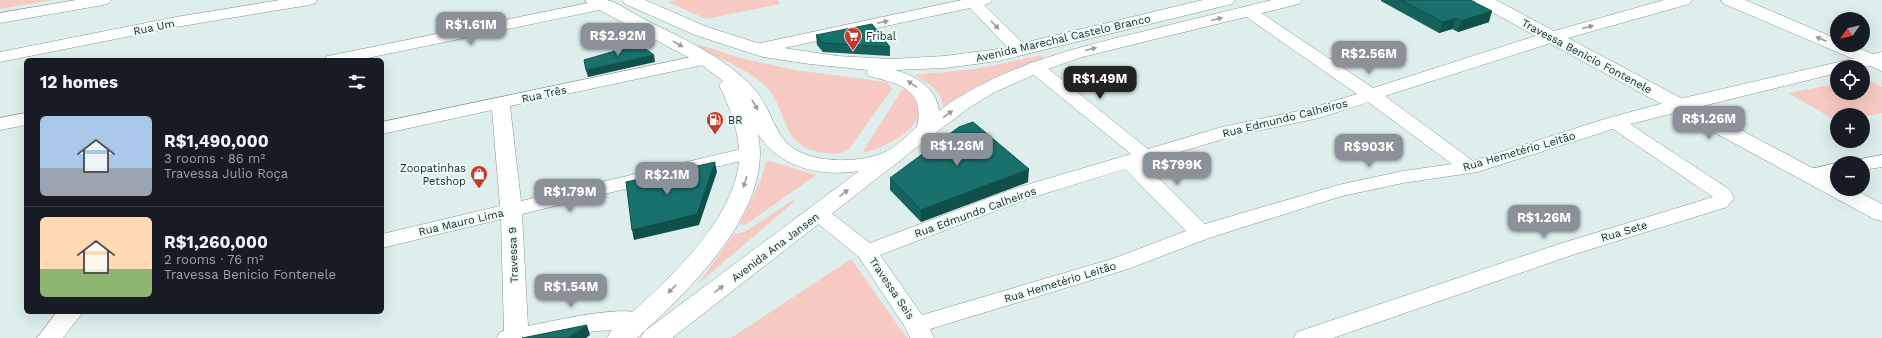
<!DOCTYPE html>
<html lang="en">
<head>
<meta charset="utf-8">
<style>
	body { margin:0; font-family:"Work Sans",sans-serif; background:#242831; color:#f1f3f6; height:100vh; display:flex; flex-direction:column; font-size:15px; white-space:nowrap }
	* { box-sizing:border-box; margin:0 }
	p { font-size:13px; color:#9ea1a6 }
	.icon { flex:none; width:22px; height:22px; fill:none; stroke:currentColor; stroke-width:2; stroke-linecap:round; stroke-linejoin:round }
	.map { position:relative; flex:1; overflow:hidden }
	.sheet { position:absolute; left:24px; top:58px; width:360px; height:256px; display:flex; flex-direction:column; background:#171b24; border-radius:6px; box-shadow:0 4px 16px #0002 }
	.sheet>* { flex:none }
	.needle { width:26px; rotate:236deg }
	.tools { position:absolute; left:1830px; top:12px; display:grid; gap:8px }
	.tools a { display:grid; place-items:center; width:40px; height:40px; border-radius:50%; background:#171b24; box-shadow:0 4px 16px #0002; font-size:20px }
	.price { position:absolute; translate:-50% -34px; padding:0 9px; border-radius:8px; background:#8c9099; color:#fff; font-size:13px; line-height:26px; filter:drop-shadow(0 1px 2px #0008) }
	.price::after { content:''; position:absolute; left:50%; top:24px; width:12px; height:9px; margin-left:-6px; background:inherit; clip-path:polygon(0 0,100% 0,50% 100%) }
	.price.current { background:#222; color:#fff }
	ul { padding:0; list-style:none }
	li { display:flex; align-items:center; gap:12px; height:100px; padding:0 16px }
	li+li { border-top:1px solid #363941 }
	li span { display:grid; place-items:center; flex:none; width:112px; height:80px; border-radius:6px; color:#555 }
	li>.icon { margin-inline-start:auto }
	span .icon { width:48px; height:48px; fill:#fffc; stroke-width:1 }
	li b { font-size:17px }
	h2 { display:flex; justify-content:space-between; align-items:center; height:48px; padding:0 16px; font-size:17px }
	.map>svg:first-child { display:block }
	.green { fill:#f6cac3 }
	.lines { fill:none; stroke-linecap:round; stroke-linejoin:round }
	.minor-casing { stroke:#879694; stroke-width:1 }
	.tertiary-casing { stroke:#879694; stroke-width:1 }
	.primary-casing { stroke:#879694; stroke-width:1 }
	.minor { fill:#fff; fill-rule:evenodd }
	.tertiary { fill:#fff; fill-rule:evenodd }
	.primary { fill:#fff; fill-rule:evenodd }
	.wall { fill:#15615b }
	.shaded-wall { fill:#114f4a }
	.building { fill:#18716a; stroke:#114f4a }
	.oneway { fill:#999c9c }
	.labels { text-anchor:middle; stroke-width:4; stroke-linejoin:round; paint-order:stroke }
	.street-label { font-size:11px; fill:#1d2322; stroke:#ebfcf9 }
	.poi-label { font-size:11px; fill:#1d2322; stroke:#ebfcf9; text-anchor:start }
</style>
</head>
<body>
<div class="map">
<svg width="1882" height="338" viewBox="0 0 1882 338">
	<rect width="100%" height="100%" fill="#ddeeec"/>
	<g class="green">
		<polygon points="0,0 53,0 0,9"/>
		<polygon points="677,0 778,0 780,4 706,19 668,2"/>
		<path d="M701,45L740,58L794,70L887,82L892,89L849,149C841,155 835,154 825,153C776,147 791,106 761,82C743,67 718,58 696,47Z"/>
		<path d="M1041,55L1043,58L970,90L943,107C942,90 928,83 914,75L975,69Z"/>
		<polygon points="1863,79 1867,79 1882,87 1882,113 1863,117 1863,115 1837,115 1837,121 1788,93 1837,84 1837,93 1863,93"/>
		<path d="M903,88C908,92 916,97 918,104C926,130 881,149 862,153Z"/>
		<polygon points="769,161 816,175 745,225 740,224 761,179 766,162"/>
		<polygon points="793,200 795,201 698,284 734,234 745,232"/>
		<polygon points="851,259 907,338 731,338"/>
	</g>
	<g class="lines">
		<defs>
			<g id="minor">
				<polygon points="76,0 111,0 109,3 103,5 0,23 0,13"/>
				<polygon points="280,0 317,0 315,3 309,5 176,27 0,62 0,52 176,17"/>
				<polygon points="603,0 609,2 611,5 609,8 358,60 324,60 327,56 333,55"/>
				<polygon points="962,0 992,0 990,3 984,5 1025,45 1027,49 1025,53 1019,54 1013,53 970,8 756,54 750,53 748,49 750,45 756,44"/>
				<path d="M1248,6L1254,8L1373,88L1545,33L1551,32L1557,33L1559,37L1557,41L1385,96L1473,161L1608,118L1679,99L1882,52V62L1863,67H1837V73L1630,124L1730,190L1734,198L1727,207L1575,254L1333,338H1294L1297,332L1559,244L1713,197L1613,129L1477,172L1403,183L1342,196L1209,238L1128,269L930,329L934,338H910L905,327L859,257L811,218L807,213L811,208L818,206L825,208L870,243L1013,189L1131,154L1029,71L1026,67L1029,63L1035,62L1041,63L1148,149L1222,127L1308,109L1357,94L1242,14L1240,11L1242,8ZM1368,102L1452,164L1403,171L1338,185L1205,224L1143,163L1233,136L1319,118ZM1125,169L1186,231L1112,259L922,315L880,255L1027,199Z"/>
				<path d="M706,54L712,55L715,59L712,63L510,106L521,201L750,147L757,149L760,153L757,157L522,214L528,326C559,320 618,305 648,314L652,320L648,326L640,329L595,331L556,338H497L500,332L504,331L501,219L382,248V234L500,206L492,110L382,134V122Z"/>
				<polygon points="26,113 26,125 0,130 0,118"/>
				<polygon points="1882,155 1882,167 1863,170 1863,163 1854,163 1856,160"/>
				<polygon points="1837,163 1837,175 1809,181 1802,179 1799,175 1802,171"/>
				<polygon points="57,312 83,312 63,338 37,338"/>
			</g>
			<g id="tertiary">
				<polygon points="1474,0 1496,0 1554,31 1664,0 1692,0 1689,4 1568,38 1837,181 1837,189 1853,189 1882,204 1882,221 1874,219 1477,4"/>
				<polygon points="1721,0 1745,0 1837,39 1837,45 1851,45 1882,58 1882,71 1724,4"/>
			</g>
			<path id="primary" d="M585,0C592,0 600,0 607,0C617,2 632,13 642,18C681,38 725,56 754,89C768,104 772,125 785,141C805,164 857,164 883,153C895,148 907,135 917,127C925,89 900,84 869,76L866,72L868,70L810,64L763,57L695,35L625,4L622,0H645L707,27L764,45L837,56L891,59L945,56L998,49L1203,0H1235L1232,4L998,61L945,68L895,70C916,76 937,88 939,111C999,67 1070,49 1141,32C1185,21 1228,11 1272,0H1302L1299,4L1082,57L1042,71L993,93L970,107L934,134L672,338H641L645,331L859,171C821,177 780,168 758,134C774,211 688,291 637,338H607L611,331C656,291 737,222 739,158C740,132 730,108 719,85L723,81L699,63L588,4Z"/>
		</defs>
		<use href="#minor" class="minor-casing"/>
		<use href="#tertiary" class="tertiary-casing"/>
		<use href="#primary" class="primary-casing"/>
		<use href="#minor" class="minor"/>
		<use href="#tertiary" class="tertiary"/>
		<use href="#primary" class="primary"/>
	</g>
	<g class="wall">
		<polygon points="1381,0 1470,0 1489,22 1458,32 1452,29 1439,33 1381,1"/>
		<polygon points="816,35 890,47 890,56 823,52 817,45"/>
		<polygon points="890,178 1028,182 921,222 890,190"/>
	</g>
	<g class="shaded-wall">
		<polygon points="1492,11 1489,22 1458,32 1461,21"/>
		<polygon points="1456,18 1452,29 1439,33 1443,22"/>
		<polygon points="654,55 655,62 588,77 586,70"/>
		<polygon points="715,162 717,172 699,225 634,240 632,230"/>
		<polygon points="1029,169 1028,182 921,222 921,210"/>
		<polygon points="587,325 590,335 586,338 568,338"/>
	</g>
	<g class="building">
		<polygon points="1401,0 1470,0 1492,11 1461,21 1456,18 1443,22"/>
		<polygon points="872,24 890,47 823,43 816,35"/>
		<polygon points="639,44 654,55 586,70 584,60"/>
		<polygon points="973,122 1029,169 921,210 890,178 959,127"/>
		<polygon points="715,162 697,214 632,230 626,182"/>
		<polygon points="587,325 568,338 522,338"/>
	</g>
	<defs><path id="oneway-solid" d="M-6-.8H1V-3.2L6.5 0L1 3.2V.8H-6Z"/></defs>
	<g class="oneway">
		<use href="#oneway-solid" transform="translate(1217 19) rotate(-14)"/>
		<use href="#oneway-solid" transform="translate(883 22) rotate(-12)"/>
		<use href="#oneway-solid" transform="translate(995 25) rotate(46)"/>
		<use href="#oneway-solid" transform="translate(1588 27) rotate(-15)"/>
		<use href="#oneway-solid" transform="translate(1821 39) rotate(-157)"/>
		<use href="#oneway-solid" transform="translate(678 44) rotate(29)"/>
		<use href="#oneway-solid" transform="translate(1091 49) rotate(-14)"/>
		<use href="#oneway-solid" transform="translate(912 84) rotate(-146)"/>
		<use href="#oneway-solid" transform="translate(755 105) rotate(59)"/>
		<use href="#oneway-solid" transform="translate(948 114) rotate(-36)"/>
		<use href="#oneway-solid" transform="translate(745 182) rotate(107)"/>
		<use href="#oneway-solid" transform="translate(844 193) rotate(-38)"/>
		<use href="#oneway-solid" transform="translate(672 289) rotate(135)"/>
		<use href="#oneway-solid" transform="translate(719 289) rotate(-37)"/>
	</g>
	<defs>
		<symbol id="supermarket-pin" viewBox="-11 -11 22 30"><path d="M0 17L-7.5 6A9.5 9.5 0 1 1 7.5 6Z" fill="#c5382b" stroke="#ebfcf9"/><path d="M-6-5.5h2.5l.6 2H6L4.5 2H-2.5L-4.4-4H-6ZM-1.5 3.2a1.3 1.3 0 1 0 .1 0ZM3 3.2a1.3 1.3 0 1 0 .1 0Z" fill="#fff"/></symbol>
		<symbol id="fuel-pin" viewBox="-11 -11 22 30"><path d="M0 17L-7.5 6A9.5 9.5 0 1 1 7.5 6Z" fill="#c5382b" stroke="#ebfcf9"/><path d="M-5.5-6h7V0h2V4h1.3V-2.5L3-4.5l.8-.8L6-3V5H2.5V1h-1V6h-7ZM-4.2-4.7v3.2H.2V-4.7Z" fill="#fff"/></symbol>
		<symbol id="shop-pin" viewBox="-11 -11 22 30"><path d="M0 17L-7.5 6A9.5 9.5 0 1 1 7.5 6Z" fill="#c5382b" stroke="#ebfcf9"/><path d="M-5-2.5h2.3a2.7 3.5 0 0 1 5.4 0H5L5.5 6h-11ZM-1.5-2.5h3a1.5 2.3 0 0 0-3 0Z" fill="#fff"/></symbol>
	</defs>
	<g fill-rule="evenodd">
		<use href="#supermarket-pin" x="843" y="26" width="20" height="27"/>
		<use href="#fuel-pin" x="705" y="110" width="20" height="27"/>
		<use href="#shop-pin" x="469" y="164" width="20" height="27"/>
	</g>
	<g class="labels">
		<g class="street-label">
			<text transform="translate(154 27) rotate(-12)" y="4">Rua Um</text>
			<text transform="translate(1063 38) rotate(-13)" y="4">Avenida Marechal Castelo Branco</text>
			<text transform="translate(1587 56) rotate(28)" y="4">Travessa Benicio Fontenele</text>
			<text transform="translate(544 94) rotate(-12)" y="4">Rua Três</text>
			<text transform="translate(1285 118) rotate(-14)" y="4">Rua Edmundo Calheiros</text>
			<text transform="translate(1519 151) rotate(-16)" y="4">Rua Hemetério Leitão</text>
			<text transform="translate(975 212) rotate(-20)" y="4">Rua Edmundo Calheiros</text>
			<text transform="translate(461 222) rotate(-13)" y="4">Rua Mauro Lima</text>
			<text transform="translate(1624 231) rotate(-17)" y="4">Rua Sete</text>
			<text transform="translate(775 247) rotate(-37)" y="4">Avenida Ana Jansen</text>
			<text transform="translate(513 255) rotate(-92)" y="4">Travessa 9</text>
			<text transform="translate(1060 282) rotate(-17)" y="4">Rua Hemetério Leitão</text>
			<text transform="translate(892 288) rotate(56)" y="4">Travessa Seis</text>
		</g>
		<g class="poi-label">
			<text x="866" y="40">Fribal</text>
			<text x="728" y="124">BR</text>
			<text x="466" y="172" text-anchor="end">Zoopatinhas<tspan x="466" dy="13">Petshop</tspan></text>
		</g>
	</g>
</svg>
<div class="tools">
<a><svg class="needle" viewBox="-14 -14 28 28"><path d="M0-13l5 13h-10z" fill="#e53935"/><path d="M0 13l5-13h-10z" fill="#9ea1a6"/></svg></a>
<a><svg class="icon" aria-label="locate" viewBox="0 0 24 24"><circle cx="12" cy="12" r="6"/><path d="M12 2v4M12 18v4M2 12h4M18 12h4"/></svg></a>
<a>+</a>
<a>−</a>
</div>
<b class="price" style="left:471px;top:46px">R$1.61M</b>
<b class="price" style="left:618px;top:57px">R$2.92M</b>
<b class="price" style="left:1369px;top:75px">R$2.56M</b>
<b class="price current" style="left:1100px;top:100px">R$1.49M</b>
<b class="price" style="left:1709px;top:140px">R$1.26M</b>
<b class="price" style="left:957px;top:167px">R$1.26M</b>
<b class="price" style="left:1369px;top:168px">R$903K</b>
<b class="price" style="left:1177px;top:186px">R$799K</b>
<b class="price" style="left:667px;top:196px">R$2.1M</b>
<b class="price" style="left:570px;top:213px">R$1.79M</b>
<b class="price" style="left:1544px;top:239px">R$1.26M</b>
<b class="price" style="left:571px;top:308px">R$1.54M</b>
<section class="sheet">
<h2>12 homes<svg class="icon" aria-label="filters" viewBox="0 0 24 24"><path d="M4 7h16M4 17h16"/><circle cx="9" cy="7" r="2"/><circle cx="15" cy="17" r="2"/></svg></h2>
<ul>
<li><span style="background:linear-gradient(#a9c7e8 65%,#9aa5b1 0)"><svg class="icon" aria-label="home" viewBox="0 0 24 24"><path d="M3 11l9-7 9 7M6 9v11h12V9"/></svg></span><div><b>R$1,490,000</b><p>3 rooms · 86 m²</p><p>Travessa Julio Roça</p></div></li>
<li><span style="background:linear-gradient(#ffd9b3 65%,#8fb573 0)"><svg class="icon" aria-label="home" viewBox="0 0 24 24"><path d="M3 11l9-7 9 7M6 9v11h12V9"/></svg></span><div><b>R$1,260,000</b><p>2 rooms · 76 m²</p><p>Travessa Benicio Fontenele</p></div></li>
</ul>
</section>
</div>
</body>
</html>
